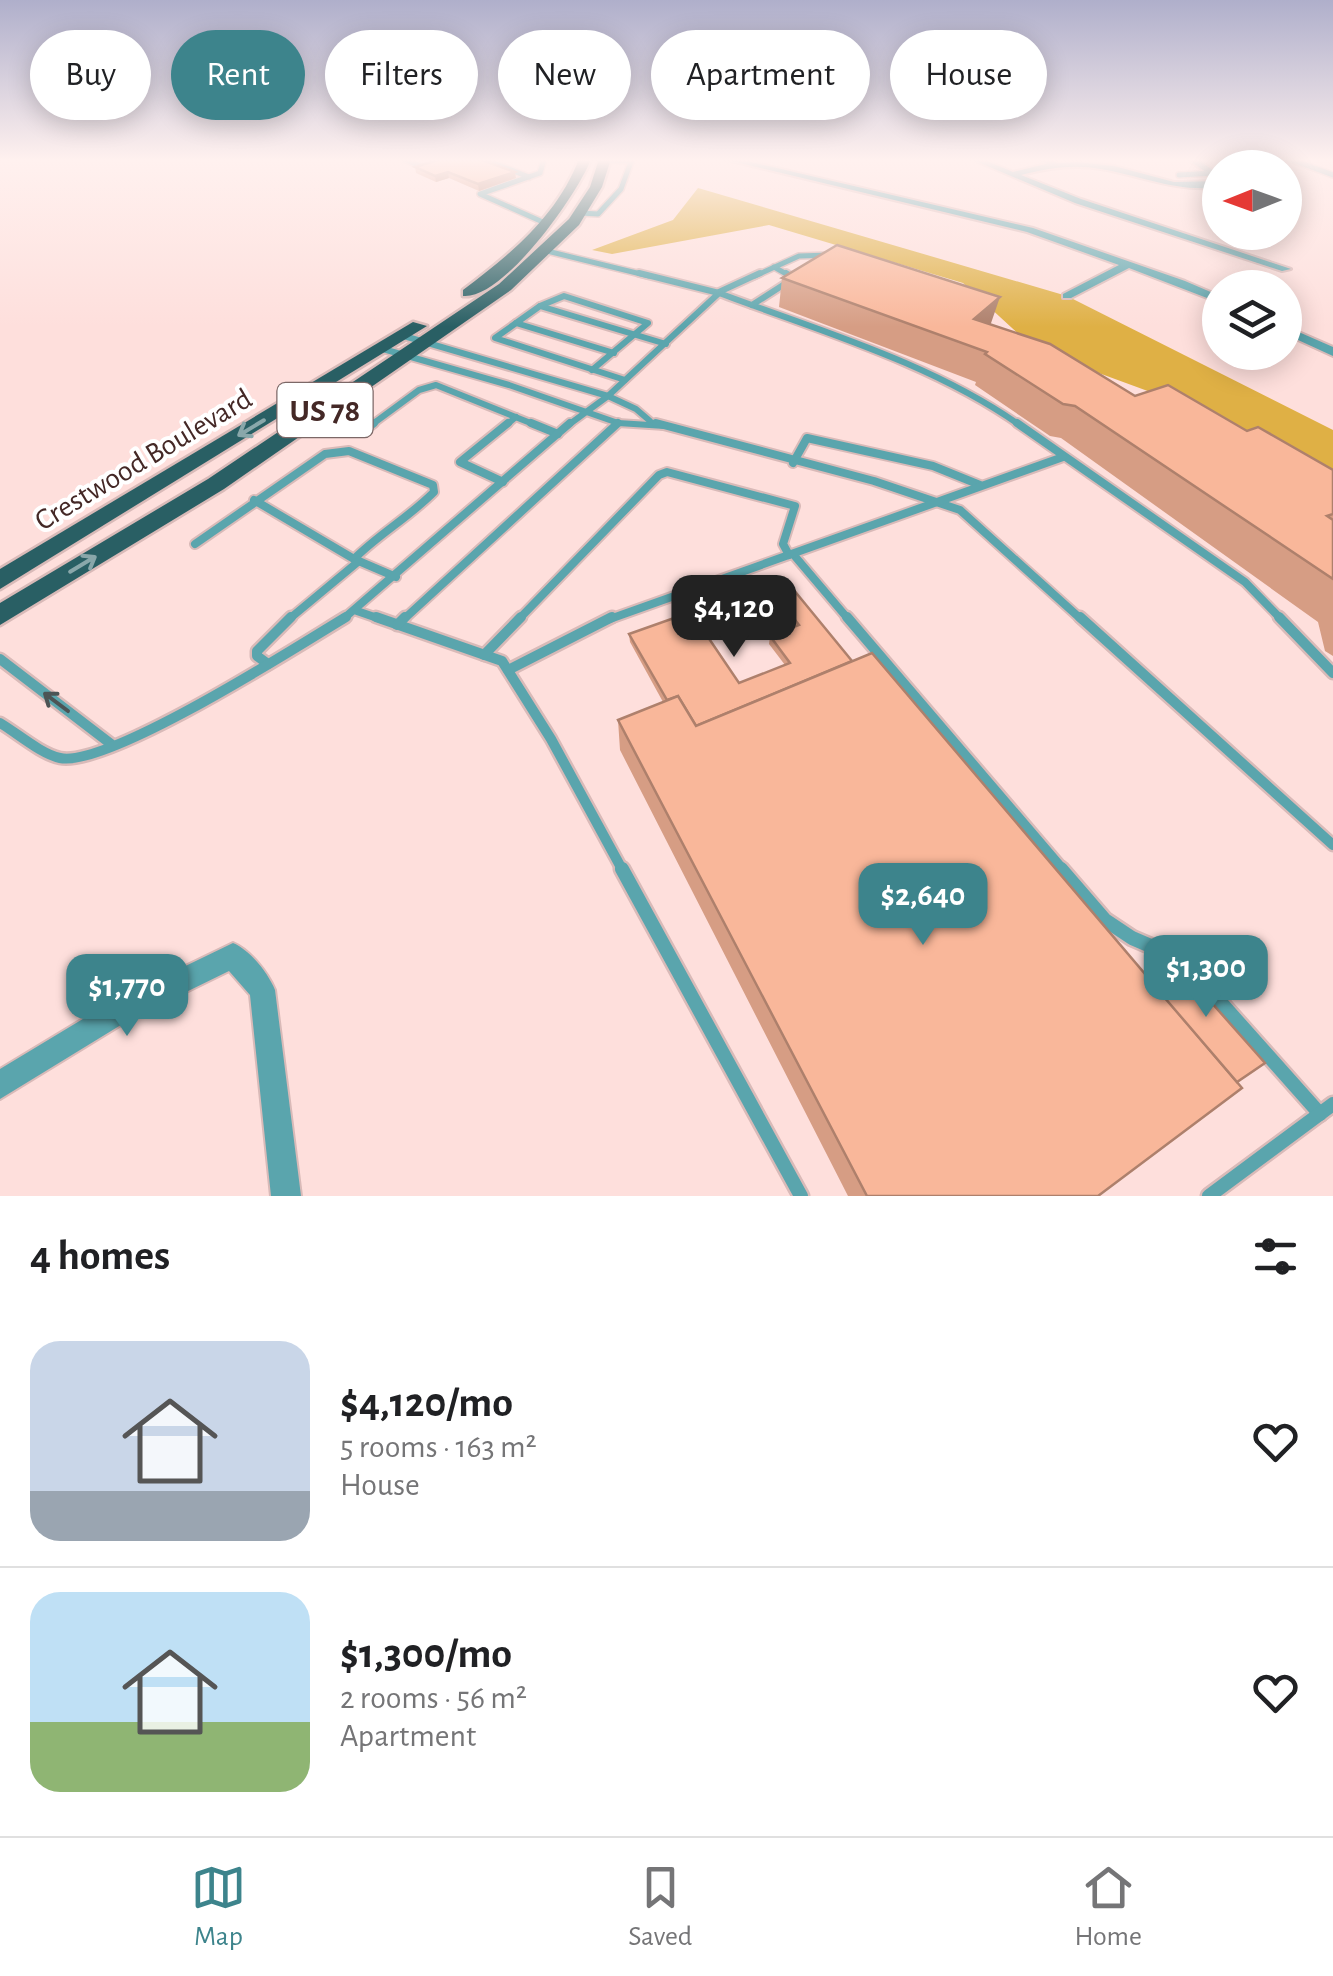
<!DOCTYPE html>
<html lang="en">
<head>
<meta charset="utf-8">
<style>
	body { margin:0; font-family:"Alegreya Sans",sans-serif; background:#f2f2f2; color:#202124; height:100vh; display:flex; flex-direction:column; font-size:38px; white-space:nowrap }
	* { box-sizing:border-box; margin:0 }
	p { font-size:32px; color:#757577 }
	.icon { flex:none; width:55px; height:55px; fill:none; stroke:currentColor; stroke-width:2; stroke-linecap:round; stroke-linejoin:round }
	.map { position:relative; height:1196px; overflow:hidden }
	.sheet { display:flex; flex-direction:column; background:#fff; flex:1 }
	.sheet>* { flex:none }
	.guide { position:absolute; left:30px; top:30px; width:1275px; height:90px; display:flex; gap:20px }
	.needle { width:65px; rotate:269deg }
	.tools { position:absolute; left:1202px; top:150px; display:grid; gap:20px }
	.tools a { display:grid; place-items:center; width:100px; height:100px; border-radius:50%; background:#fff; box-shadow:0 5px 25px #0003; font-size:50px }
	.price { position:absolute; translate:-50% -85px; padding:0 22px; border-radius:20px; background:#3d848c; color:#fff; font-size:32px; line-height:65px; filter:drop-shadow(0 2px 5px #0008) }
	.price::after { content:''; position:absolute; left:50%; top:60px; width:30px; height:22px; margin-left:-15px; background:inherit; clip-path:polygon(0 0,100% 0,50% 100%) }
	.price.current { background:#222; color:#fff }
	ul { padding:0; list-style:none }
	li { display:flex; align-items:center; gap:30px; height:250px; padding:0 30px }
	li+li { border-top:2px solid #e0e0e0 }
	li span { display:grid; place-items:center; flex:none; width:280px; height:200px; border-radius:30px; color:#555 }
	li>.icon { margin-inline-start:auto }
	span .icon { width:120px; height:120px; fill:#fffc; stroke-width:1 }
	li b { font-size:42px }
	h2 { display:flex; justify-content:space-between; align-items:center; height:120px; padding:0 30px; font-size:42px }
	.chip { padding:0 35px; border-radius:45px; background:#fff; box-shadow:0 5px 25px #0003; font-size:35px; line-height:90px }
	.chip.current { background:#3d848c; color:#fff }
	.menu { display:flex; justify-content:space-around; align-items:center; height:140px; border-top:2px solid #e0e0e0; background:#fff; font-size:28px; color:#757577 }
	.menu a { display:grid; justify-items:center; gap:5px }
	.menu .current { color:#3d848c }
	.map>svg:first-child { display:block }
	.forest { fill:#dfb045 }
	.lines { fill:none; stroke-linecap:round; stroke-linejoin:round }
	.service-far4-casing { stroke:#d9bab8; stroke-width:8 }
	.service-far3-casing { stroke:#d9bab8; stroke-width:10 }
	.service-far2-casing { stroke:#d9bab8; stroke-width:12 }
	.service-far1-casing { stroke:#d9bab8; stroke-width:15 }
	.service-casing { stroke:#d9bab8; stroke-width:19 }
	.minor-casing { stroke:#d9bab8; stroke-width:4 }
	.primary-casing { stroke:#d9bab8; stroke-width:5 }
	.service-far4 { stroke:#5aa5ad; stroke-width:5 }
	.service-far3 { stroke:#5aa5ad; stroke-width:6 }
	.service-far2 { stroke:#5aa5ad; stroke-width:8 }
	.service-far1 { stroke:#5aa5ad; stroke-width:10 }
	.service { stroke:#5aa5ad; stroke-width:14 }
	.minor { fill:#5aa5ad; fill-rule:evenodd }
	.primary { fill:#295f64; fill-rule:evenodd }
	.wall { fill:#d69d84 }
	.shaded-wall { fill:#ae806c }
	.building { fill:#f9b79a; stroke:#ae806c; stroke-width:2.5 }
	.oneway { stroke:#89a7aa }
	.oneway2 { stroke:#4c5455 }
	.labels { text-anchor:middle; stroke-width:8; stroke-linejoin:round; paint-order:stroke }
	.far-street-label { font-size:30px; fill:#442826; stroke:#fff }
	.shield { fill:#fff; stroke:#7c6867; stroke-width:2.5 }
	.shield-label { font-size:32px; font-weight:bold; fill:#442826 }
</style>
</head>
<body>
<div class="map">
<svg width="1333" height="1196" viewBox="0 0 1333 1196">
	<rect width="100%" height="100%" fill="#fedfdc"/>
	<polygon class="forest" points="698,188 1067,296 1333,430 1333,497 1194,408 1036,350 963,283 769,225 612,254 592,250 673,220"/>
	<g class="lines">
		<defs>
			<g id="service-far4">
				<polyline points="404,159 425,168"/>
				<polyline points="483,159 529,177"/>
				<polyline points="544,159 540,173 480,194 545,223"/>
				<polyline points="1042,159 1055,164"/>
				<polyline points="1290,159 1333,175"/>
				<polyline points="605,160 632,161"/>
				<polyline points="1179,175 1213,173"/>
				<polyline points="581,213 598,214 621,189 632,159"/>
				<polyline points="547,251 649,276"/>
				<polyline points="774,267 790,276"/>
				<polyline points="755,276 799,256 830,255"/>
			</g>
			<g id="service-far3">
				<polyline points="719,292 760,273"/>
				<path d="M719,293C820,331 932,363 1021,426"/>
				<polyline points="752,305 794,278 786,273"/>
				<polyline points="540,306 564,296 648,323 592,370"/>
				<polyline points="516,323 614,353"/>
				<polyline points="404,336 608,396 636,409 650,421"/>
				<polyline points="383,349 509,385 618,423 665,426"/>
				<polyline points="625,380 495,338 540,306 666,344"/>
				<polyline points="370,426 419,390 436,385 538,426"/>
				<polyline points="505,426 516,417"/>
				<polyline points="567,426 608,396 719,293 639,273"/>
				<polyline points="615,426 618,423"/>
			</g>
			<g id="service-far2">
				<polyline points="531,423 558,434"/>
				<polyline points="656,423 874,481 960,510 1082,620"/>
				<polyline points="1017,423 1245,582 1282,620"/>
				<polyline points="370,426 374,423"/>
				<polyline points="793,463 807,438 933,466 980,485"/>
				<polyline points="503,482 460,462 508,423"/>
				<polyline points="254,500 354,559"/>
				<path d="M195,544L325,454L349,451L433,485L434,492C408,518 379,534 354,559L396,577"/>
				<polyline points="793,554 849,620"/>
				<polyline points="357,611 383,620"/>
				<polyline points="288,620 359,561"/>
				<polyline points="342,620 570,423"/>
				<polyline points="403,620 618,423"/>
				<polyline points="518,620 659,475 667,472 795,506 783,544 789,555"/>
				<polyline points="607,620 1063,457"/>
			</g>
			<g id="service-far1">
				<polyline points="376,617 502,661 551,739 623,871"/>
				<polyline points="847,617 1064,871"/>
				<polyline points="1080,617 1333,845"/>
				<polyline points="1279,617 1333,673"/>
				<polyline points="397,625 405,617"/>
				<polyline points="484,655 521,617"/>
				<polyline points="0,659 111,744"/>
				<polyline points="268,664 257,656 257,651 291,617"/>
				<polyline points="508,670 612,617"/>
				<path d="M0,723C17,733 41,754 60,758C108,768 298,646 346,617"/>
			</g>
			<g id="service">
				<polyline points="622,869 801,1196"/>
				<polyline points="1061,869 1105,920 1132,938 1183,960 1320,1114"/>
				<polyline points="1209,1196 1333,1104"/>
			</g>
			<g id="minor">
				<polygon points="723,159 738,159 1033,228 1185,281 1220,296 1220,303 1129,268 1071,298 1063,298 1063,294 1119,265 1027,232"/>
				<path d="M971,159H982L1013,172L1046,164L1077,162L1114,166L1174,182L1219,181L1187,159H1197L1220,175V187C1178,193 1142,176 1101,169C1074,164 1048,168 1021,175L1081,199L1291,269L1282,271L1075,203Z"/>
				<polygon points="1285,326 1333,347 1333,356 1285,334"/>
				<path d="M233,943C250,950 268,973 275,990L301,1196H271L250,995L229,971L129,1020L0,1099V1069L111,1002Z"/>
			</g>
			<g id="primary">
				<path d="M579,159H591C578,194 503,300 463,296V290C511,254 557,216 579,159Z"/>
				<polygon points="599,159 611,159 602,187 579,225 511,290 224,489 0,625 0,603 208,479 499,284 569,219 590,187"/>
				<polygon points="413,322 427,326 0,589 0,569"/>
			</g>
		</defs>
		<use href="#service-far4" class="service-far4-casing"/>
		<use href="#service-far3" class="service-far3-casing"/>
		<use href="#service-far2" class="service-far2-casing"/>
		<use href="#service-far1" class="service-far1-casing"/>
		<use href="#service" class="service-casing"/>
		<use href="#minor" class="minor-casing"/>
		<use href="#primary" class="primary-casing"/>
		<use href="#service-far4" class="service-far4"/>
		<use href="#service-far3" class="service-far3"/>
		<use href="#service-far2" class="service-far2"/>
		<use href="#service-far1" class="service-far1"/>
		<use href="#service" class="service"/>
		<use href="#minor" class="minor"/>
		<use href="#primary" class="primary"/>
	</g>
	<g class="wall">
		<polygon points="415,167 516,178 479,191 449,178 436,182 416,173"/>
		<polygon points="782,278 991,325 1135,396 1247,431 1333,470 1333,656 1325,651 1318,622 1061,438 1050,436 975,385 976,382 779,307"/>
		<polygon points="767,585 852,661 1237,1082 1098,1196 848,1196 620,750 618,720 663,702 630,642 629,634 739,683 785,665 769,644 770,636 793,627 766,593"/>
	</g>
	<g class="shaded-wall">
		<polygon points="448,172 449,178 436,182 435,176"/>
		<polygon points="515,172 516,178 479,191 478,184"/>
		<polygon points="1000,297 990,326 974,319"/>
	</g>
	<g class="building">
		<polygon points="441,159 479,159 515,172 478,184 448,172 435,176 415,167"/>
		<polygon points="837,245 1000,297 974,319 1050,344 1135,396 1168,385 1247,431 1258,427 1333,470 1333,514 1327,516 1333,520 1333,579 1075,406 1063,404 985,354 987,352 782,278"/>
		<polygon points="784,578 852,661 696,726 678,696 667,700 629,634 691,612 739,683 790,663 770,636 799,625 767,585"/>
		<polygon points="872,653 1242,1088 1098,1196 867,1196 618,720 678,696 696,726"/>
		<polygon points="1172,958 1265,1063 1237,1082 1146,976"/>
	</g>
	<defs><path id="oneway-shaft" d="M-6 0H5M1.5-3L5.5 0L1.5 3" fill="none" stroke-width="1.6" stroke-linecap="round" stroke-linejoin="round" transform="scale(2.5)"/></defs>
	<g class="oneway">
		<use href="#oneway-shaft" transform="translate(251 428) rotate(149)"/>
		<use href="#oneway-shaft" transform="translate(83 564) rotate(-31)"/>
	</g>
	<use class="oneway2" href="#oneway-shaft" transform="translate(56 702) rotate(-143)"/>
	<linearGradient id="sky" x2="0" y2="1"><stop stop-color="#afafcb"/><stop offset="0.49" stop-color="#fff1ef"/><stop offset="1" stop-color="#fff1ef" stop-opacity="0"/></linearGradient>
	<rect width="1333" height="327" fill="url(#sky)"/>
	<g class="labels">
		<g class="far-street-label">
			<text transform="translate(143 459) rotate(-31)" y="10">Crestwood Boulevard</text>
		</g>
		<rect class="shield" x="277.5" y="383" width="95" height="54" rx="8"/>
		<g class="shield-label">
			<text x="325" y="421">US 78</text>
		</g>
	</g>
</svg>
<div class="tools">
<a><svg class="needle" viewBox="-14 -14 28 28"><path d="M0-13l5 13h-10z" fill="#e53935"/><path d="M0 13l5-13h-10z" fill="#757577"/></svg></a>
<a><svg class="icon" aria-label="layers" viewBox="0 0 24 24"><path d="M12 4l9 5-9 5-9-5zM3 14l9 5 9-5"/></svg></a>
</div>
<b class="price current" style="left:734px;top:660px">$4,120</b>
<b class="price" style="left:923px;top:948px">$2,640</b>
<b class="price" style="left:1206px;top:1020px">$1,300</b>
<b class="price" style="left:127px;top:1039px">$1,770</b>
<div class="guide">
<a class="chip">Buy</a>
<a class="chip current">Rent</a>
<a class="chip">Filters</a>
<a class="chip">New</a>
<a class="chip">Apartment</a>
<a class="chip">House</a>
</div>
</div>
<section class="sheet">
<h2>4 homes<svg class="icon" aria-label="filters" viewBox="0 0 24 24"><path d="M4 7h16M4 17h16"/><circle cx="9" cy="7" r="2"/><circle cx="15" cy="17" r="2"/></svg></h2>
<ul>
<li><span style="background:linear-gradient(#c9d6e8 75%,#9aa5b1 0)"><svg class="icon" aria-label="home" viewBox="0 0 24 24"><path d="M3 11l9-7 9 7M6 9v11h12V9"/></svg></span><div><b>$4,120/mo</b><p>5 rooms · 163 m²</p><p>House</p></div><svg class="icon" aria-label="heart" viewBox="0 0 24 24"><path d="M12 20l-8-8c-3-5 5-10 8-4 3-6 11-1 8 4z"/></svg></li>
<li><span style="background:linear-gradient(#bfe0f5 65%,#8fb573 0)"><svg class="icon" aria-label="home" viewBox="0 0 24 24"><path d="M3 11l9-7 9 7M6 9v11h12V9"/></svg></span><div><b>$1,300/mo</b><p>2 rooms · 56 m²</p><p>Apartment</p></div><svg class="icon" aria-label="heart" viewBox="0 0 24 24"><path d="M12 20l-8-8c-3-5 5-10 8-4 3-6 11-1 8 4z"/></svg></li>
</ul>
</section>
<nav class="menu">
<a class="current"><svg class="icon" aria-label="map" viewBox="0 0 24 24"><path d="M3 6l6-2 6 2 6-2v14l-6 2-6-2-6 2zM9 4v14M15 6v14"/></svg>Map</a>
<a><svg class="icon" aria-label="saved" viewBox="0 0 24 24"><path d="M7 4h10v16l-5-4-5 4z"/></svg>Saved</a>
<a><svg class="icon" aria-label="home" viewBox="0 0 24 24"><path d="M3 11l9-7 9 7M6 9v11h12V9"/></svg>Home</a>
</nav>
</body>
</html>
